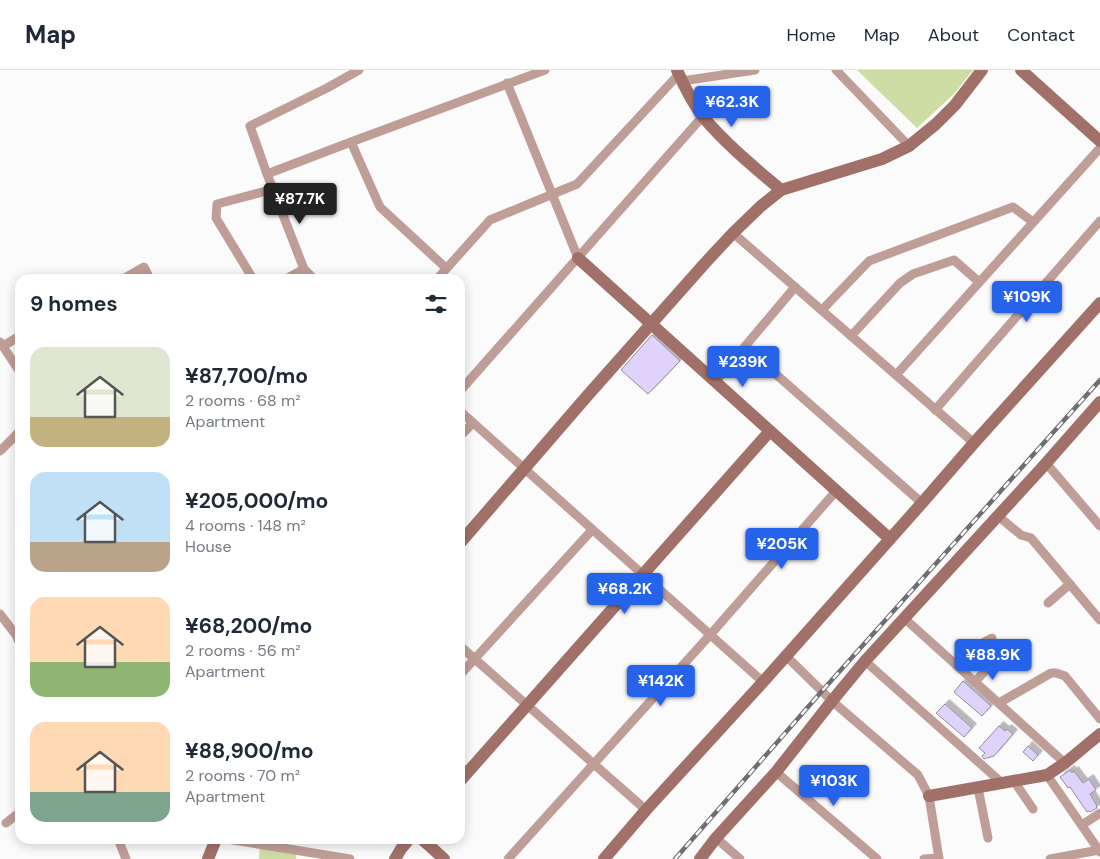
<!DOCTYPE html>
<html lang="en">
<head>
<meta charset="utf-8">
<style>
	body { margin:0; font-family:"DM Sans",sans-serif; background:#f6f6f7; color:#1f2937; height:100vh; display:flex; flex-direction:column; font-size:19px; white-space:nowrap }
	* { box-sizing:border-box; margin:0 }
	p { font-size:16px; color:#747a83 }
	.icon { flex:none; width:28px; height:28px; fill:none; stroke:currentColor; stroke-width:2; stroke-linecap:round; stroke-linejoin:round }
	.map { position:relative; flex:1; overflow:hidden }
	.details { position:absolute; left:15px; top:204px; width:450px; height:570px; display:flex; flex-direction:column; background:#fff; border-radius:15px; box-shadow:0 2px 12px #0003 }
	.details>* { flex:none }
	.price { position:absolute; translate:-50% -42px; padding:0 11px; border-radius:5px; background:#2563eb; color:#fff; font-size:16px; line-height:32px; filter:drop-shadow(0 1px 2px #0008) }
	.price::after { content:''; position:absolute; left:50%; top:30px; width:15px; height:11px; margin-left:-8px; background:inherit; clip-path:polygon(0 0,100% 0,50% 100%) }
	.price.active { background:#222; color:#fff }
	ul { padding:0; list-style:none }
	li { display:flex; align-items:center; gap:15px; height:125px; padding:0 15px }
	li span { display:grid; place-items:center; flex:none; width:140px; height:100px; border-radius:15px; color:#555 }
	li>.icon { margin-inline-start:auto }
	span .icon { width:60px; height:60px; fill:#fffc; stroke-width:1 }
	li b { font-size:21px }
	h2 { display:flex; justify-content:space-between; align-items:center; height:60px; padding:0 15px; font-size:21px }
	header { display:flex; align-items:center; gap:30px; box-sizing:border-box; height:70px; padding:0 25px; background:#fff; border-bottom:1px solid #e0e1e3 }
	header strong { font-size:24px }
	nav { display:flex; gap:28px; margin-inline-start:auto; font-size:18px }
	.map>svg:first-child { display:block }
	.green { fill:#cedda4 }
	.building { fill:#dfd3fb; stroke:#928ca3; filter:url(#shadow) }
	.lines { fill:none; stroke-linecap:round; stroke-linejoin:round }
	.street { stroke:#c09e98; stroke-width:9 }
	.secondary { stroke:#a17169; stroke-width:12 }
	.rail-casing { stroke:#6e6d71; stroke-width:4.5 }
	.rail { stroke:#fbfbfb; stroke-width:2.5; stroke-dasharray:8; stroke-linecap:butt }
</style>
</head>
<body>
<header>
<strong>Map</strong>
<nav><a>Home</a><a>Map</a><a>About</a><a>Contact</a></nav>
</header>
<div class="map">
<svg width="1100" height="789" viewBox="0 0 1100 789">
	<defs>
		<filter id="shadow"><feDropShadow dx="4.5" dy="-4.5" stdDeviation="0" flood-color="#0004"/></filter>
	</defs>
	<rect width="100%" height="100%" fill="#fbfbfb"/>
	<g class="green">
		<polygon points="857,0 973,0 954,24 917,58"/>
		<polygon points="260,774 297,780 296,789 259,789"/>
	</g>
	<g class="building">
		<polygon points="652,265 680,291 648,324 621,300"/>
		<polygon points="963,611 991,636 982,646 954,622"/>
		<polygon points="945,634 972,658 964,667 936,643"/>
		<polygon points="999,656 1005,661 1007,659 1013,664 994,686 984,689 982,686 985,683 979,678"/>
		<polygon points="1028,676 1038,685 1033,691 1023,682"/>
		<polygon points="1070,700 1072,703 1074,701 1083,713 1089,709 1096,720 1090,724 1097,736 1096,737 1097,738 1090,742 1089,741 1087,742 1070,717 1068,718 1060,707"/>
	</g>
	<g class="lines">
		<g class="street">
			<polyline points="836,0 909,76"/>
			<polyline points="682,11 755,0"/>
			<polyline points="507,13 578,188"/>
			<polyline points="351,72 380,137 446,198"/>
			<polyline points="267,104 351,72 545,0"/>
			<polyline points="733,163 974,373"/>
			<polyline points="123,209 144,197 150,209"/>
			<polyline points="253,209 216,148 217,134 274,119"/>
			<polyline points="286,209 304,199"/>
			<polyline points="314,209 304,199 267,104 250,56 327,18 359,0"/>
			<polyline points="437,209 490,150 577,114 679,4"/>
			<polyline points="822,240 869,191 1013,137 1033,152"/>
			<polyline points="851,266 900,213 913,204 954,190 979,212"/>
			<polyline points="0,272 20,302"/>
			<polyline points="3,276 20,266"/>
			<polyline points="745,277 922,433"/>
			<polyline points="896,305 1100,78"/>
			<polyline points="715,312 795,217"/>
			<polyline points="460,321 703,46"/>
			<polyline points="935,340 1100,151"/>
			<polyline points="460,341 763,612"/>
			<polyline points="460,366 473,353"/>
			<polyline points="0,381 20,361"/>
			<polyline points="1046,393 1100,456"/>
			<polyline points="998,446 1021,465 1031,468 1100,550"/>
			<polyline points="1048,533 1070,514"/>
			<polyline points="0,544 16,565 20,574"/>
			<polyline points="904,548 1065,693"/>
			<polyline points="460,576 646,740"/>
			<polyline points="786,586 832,631 918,705 929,726 939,789"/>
			<polyline points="865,591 1002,713"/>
			<polyline points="460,605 592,460"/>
			<path d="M975,612C990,595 990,598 979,578L981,574L992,568"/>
			<polyline points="999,633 1051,603 1056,603 1065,606 1100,649"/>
			<polyline points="776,702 877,789"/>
			<polyline points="1047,705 1100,782"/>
			<polyline points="1014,711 1033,739"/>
			<polyline points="978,718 988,768"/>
			<polyline points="6,753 20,742"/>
			<polyline points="1082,755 1100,743"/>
			<polyline points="716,768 740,789"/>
			<polyline points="118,769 126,789"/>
			<polyline points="227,769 350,789"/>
			<polyline points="508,789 710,565 837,420"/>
			<polyline points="924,789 939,788"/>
			<polyline points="1050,789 1099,780"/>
		</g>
		<g class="secondary">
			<path d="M677,0C684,16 693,34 704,48C727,75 754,97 781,120"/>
			<polyline points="1021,0 1100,71"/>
			<polyline points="578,188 890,469"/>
			<polyline points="460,473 588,325 706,192 733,163 761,136 781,120 882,89 909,76 936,54 955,35 982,0"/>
			<polyline points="460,711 770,361"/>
			<polyline points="929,726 1047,705 1065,693 1100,664"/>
			<polyline points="422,769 444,789"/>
			<polyline points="208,789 216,769"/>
			<polyline points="395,789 401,779 409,769"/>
			<polyline points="604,789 646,740 763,612 922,433 974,373 1100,233"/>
			<polyline points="700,789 716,768 776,702 832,631 865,591 1040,400 1100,332"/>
		</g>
		<defs>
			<polyline id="rail" points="675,789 822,621 1100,310"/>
		</defs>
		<use href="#rail" class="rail-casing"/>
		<use href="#rail" class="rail"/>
	</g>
</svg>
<b class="price" style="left:732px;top:58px">¥62.3K</b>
<b class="price active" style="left:300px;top:155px">¥87.7K</b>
<b class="price" style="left:1027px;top:253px">¥109K</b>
<b class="price" style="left:743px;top:318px">¥239K</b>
<b class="price" style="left:782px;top:500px">¥205K</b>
<b class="price" style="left:625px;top:545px">¥68.2K</b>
<b class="price" style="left:993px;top:611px">¥88.9K</b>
<b class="price" style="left:661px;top:637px">¥142K</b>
<b class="price" style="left:834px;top:737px">¥103K</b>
<section class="details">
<h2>9 homes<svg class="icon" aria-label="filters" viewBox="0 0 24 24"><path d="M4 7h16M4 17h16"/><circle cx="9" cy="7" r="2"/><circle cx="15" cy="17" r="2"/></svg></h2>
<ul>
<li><span style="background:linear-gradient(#dfe7d0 70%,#c2b280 0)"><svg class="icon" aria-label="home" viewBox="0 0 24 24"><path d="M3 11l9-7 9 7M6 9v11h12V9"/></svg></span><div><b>¥87,700/mo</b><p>2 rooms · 68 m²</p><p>Apartment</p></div></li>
<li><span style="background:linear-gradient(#bfe0f5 70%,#b9a48a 0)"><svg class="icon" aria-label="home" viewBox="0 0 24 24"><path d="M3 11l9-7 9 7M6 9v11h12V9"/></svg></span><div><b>¥205,000/mo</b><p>4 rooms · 148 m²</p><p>House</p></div></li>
<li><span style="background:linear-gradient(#ffd9b3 65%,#8fb573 0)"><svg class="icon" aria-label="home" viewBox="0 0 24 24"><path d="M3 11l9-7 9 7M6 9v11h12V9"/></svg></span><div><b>¥68,200/mo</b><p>2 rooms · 56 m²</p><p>Apartment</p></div></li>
<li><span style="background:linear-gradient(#ffd9b3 70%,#7fa58c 0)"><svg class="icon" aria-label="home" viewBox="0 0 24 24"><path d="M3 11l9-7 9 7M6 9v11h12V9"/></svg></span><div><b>¥88,900/mo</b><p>2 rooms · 70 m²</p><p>Apartment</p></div></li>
</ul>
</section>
</div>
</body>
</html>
